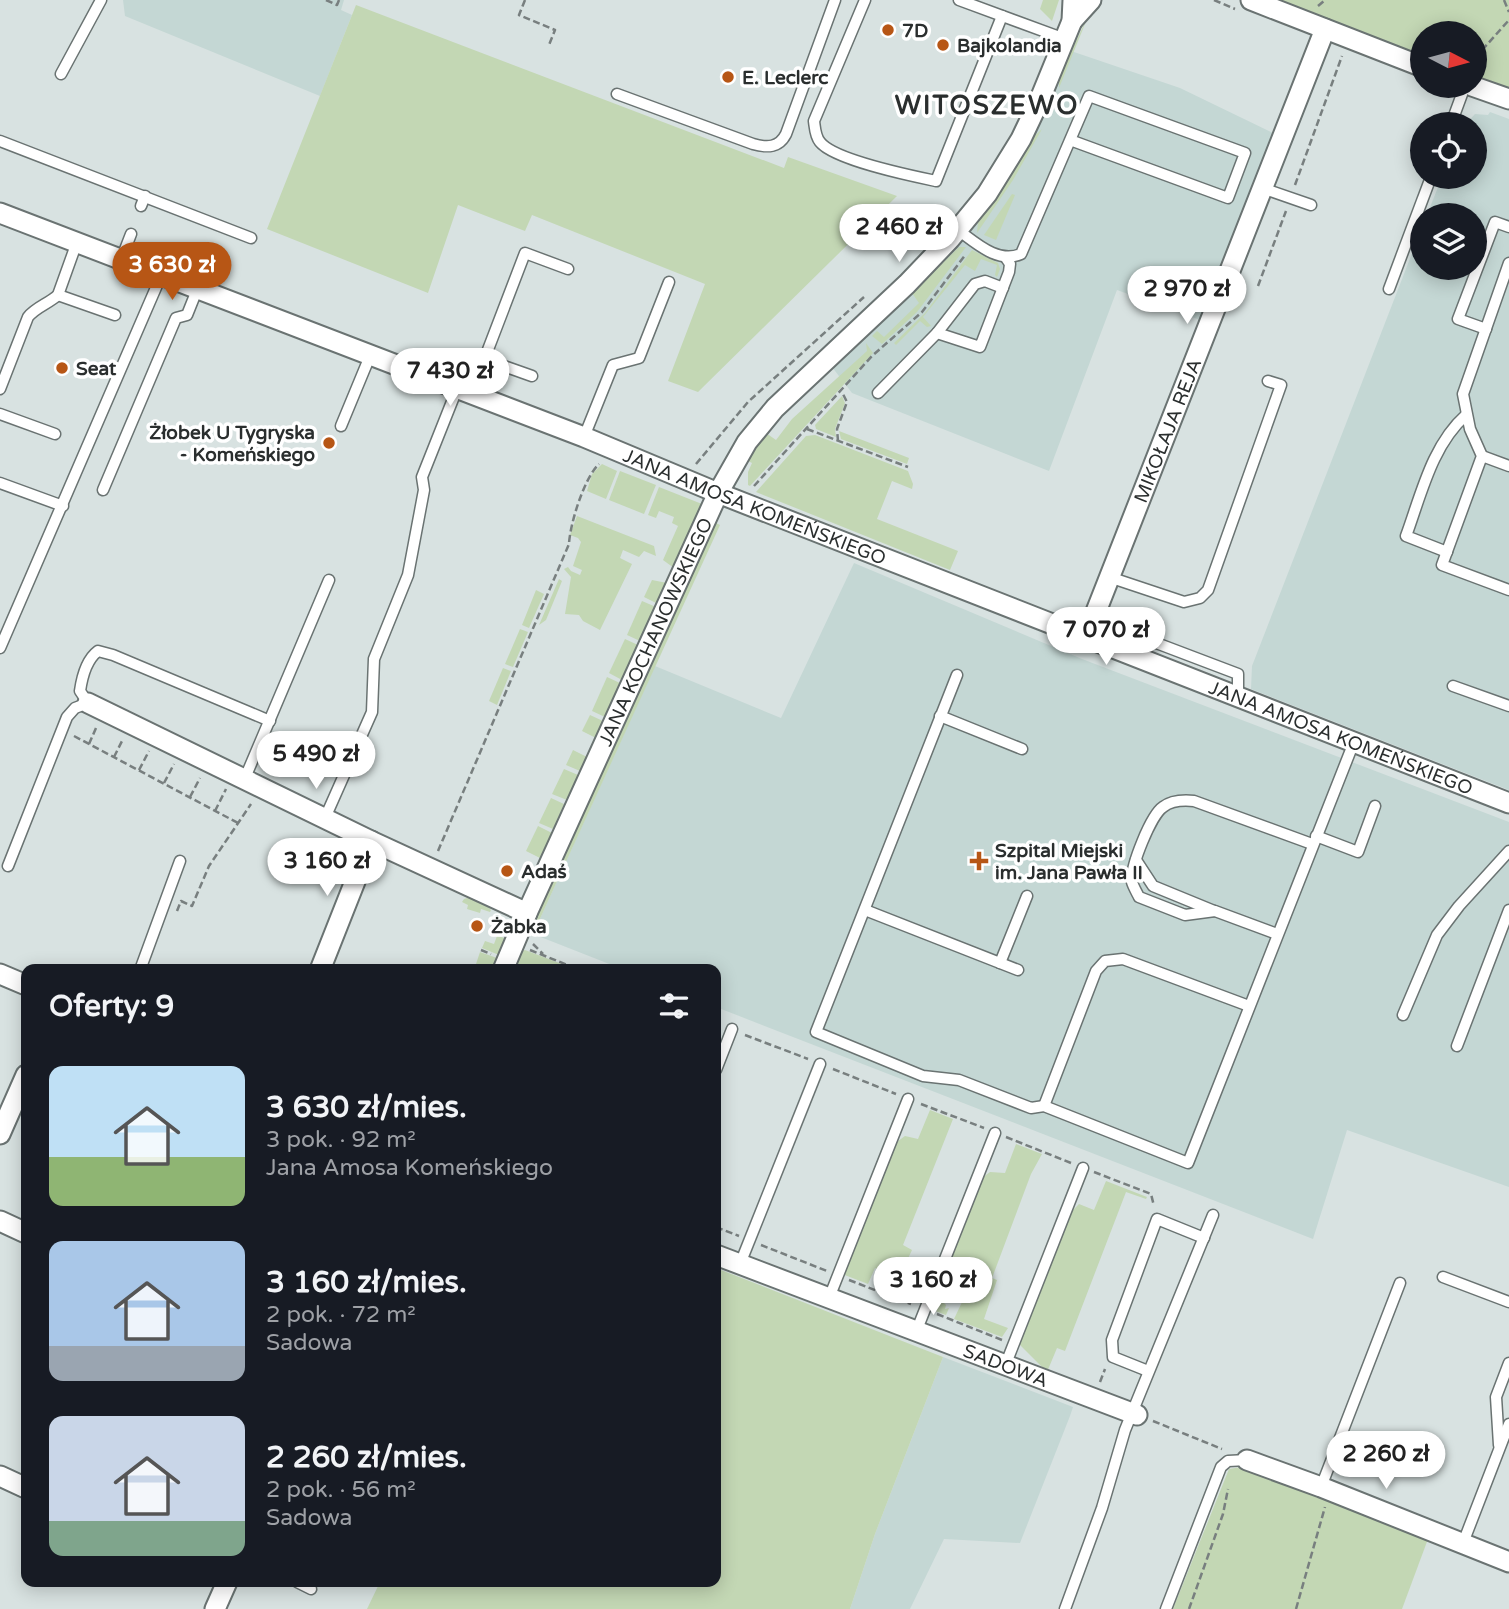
<!DOCTYPE html>
<html lang="pl">
<head>
<meta charset="utf-8">
<style>
	body { margin:0; font-family:"Varela Round",sans-serif; background:#20242c; color:#f1f3f6; height:100vh; display:flex; flex-direction:column; font-size:26px; white-space:nowrap }
	* { box-sizing:border-box; margin:0 }
	p { font-size:23px; color:#9ea1a6 }
	.icon { flex:none; width:38px; height:38px; fill:none; stroke:currentColor; stroke-width:2; stroke-linecap:round; stroke-linejoin:round }
	.map { position:relative; flex:1; overflow:hidden }
	.side { position:absolute; left:21px; top:964px; width:700px; height:623px; display:flex; flex-direction:column; background:#171b24; border-radius:14px; box-shadow:0 4px 18px #0003 }
	.side>* { flex:none }
	.needle { width:46px; rotate:96deg }
	.tools { position:absolute; left:1410px; top:21px; display:grid; gap:14px }
	.tools a { display:grid; place-items:center; width:77px; height:77px; border-radius:50%; background:#171b24; box-shadow:0 4px 18px #0003; font-size:35px }
	.price { position:absolute; translate:-50% -60px; padding:0 16px; border-radius:24px; background:#fff; color:#222; font-size:23px; line-height:46px; filter:drop-shadow(0 2px 4px #0008) }
	.price::after { content:''; position:absolute; left:50%; top:42px; width:21px; height:16px; margin-left:-10px; background:inherit; clip-path:polygon(0 0,100% 0,50% 100%) }
	.price.on { background:#b75615; color:#fff }
	ul { padding:0; list-style:none }
	li { display:flex; align-items:center; gap:21px; height:175px; padding:0 28px }
	li span { display:grid; place-items:center; flex:none; width:196px; height:140px; border-radius:14px; color:#555 }
	li>.icon { margin-inline-start:auto }
	span .icon { width:84px; height:84px; fill:#fffc; stroke-width:1 }
	li b { font-size:30px }
	h2 { display:flex; justify-content:space-between; align-items:center; height:84px; padding:0 28px; font-size:30px }
	.map>svg:first-child { display:block }
	.built { fill:#c4d7d4 }
	.green { fill:#c3d7b4 }
	.lines { fill:none; stroke-linecap:round; stroke-linejoin:round }
	.lane-casing { stroke:#6a7372; stroke-width:13 }
	.street-casing { stroke:#6a7372; stroke-width:23 }
	.path { stroke:#787f7f; stroke-width:2.5; stroke-dasharray:7 3.5; stroke-linecap:butt }
	.lane { stroke:#fff; stroke-width:10 }
	.street { stroke:#fff; stroke-width:19 }
	.poi-dot { fill:#b75615; stroke:#fff; stroke-width:2.5 }
	.labels { text-anchor:middle; stroke-width:7; stroke-linejoin:round; paint-order:stroke }
	.poi-label { font-size:19px; font-weight:bold; fill:#2a2e2e; stroke:#fff; text-anchor:start }
	.street-label { font-size:19px; fill:#2a2e2e; stroke:#fff }
	.district-label { font-size:26px; font-weight:bold; letter-spacing:2px; fill:#2a2e2e; stroke:#fff }
</style>
</head>
<body>
<div class="map">
<svg width="1509" height="1609" viewBox="0 0 1509 1609">
	<rect width="100%" height="100%" fill="#d8e2e1"/>
	<g class="built">
		<polygon points="123,0 344,0 341,10 352,15 320,96 125,16"/>
		<polygon points="1071,51 1180,88 1277,135 1203,321 1117,290 1049,471 852,393 832,367 912,293 975,226 1022,157"/>
		<polygon points="1490,112 1509,119 1509,790 1251,689 1252,666 1423,225 1423,268 1475,268 1475,215 1427,215 1442,177 1475,177 1475,124 1462,124 1466,124 1475,114 1488,115"/>
		<polygon points="854,563 1082,659 1509,822 1509,1187 1347,1130 1313,1239 716,1007 716,970 622,969 533,934 655,666 781,718"/>
		<polygon points="943,1357 1073,1407 1070,1416 1020,1543 944,1539 910,1609 850,1609 875,1534"/>
	</g>
	<g class="green">
		<polygon points="1043,0 1059,0 1052,21 1040,9"/>
		<polygon points="1274,0 1509,0 1509,89 1475,78 1475,33 1423,33 1423,57"/>
		<polygon points="356,5 784,168 788,157 897,196 698,392 668,381 705,284 532,215 525,231 458,205 428,293 267,229"/>
		<polygon points="1089,14 1059,88 1059,77"/>
		<polygon points="1042,129 1013,180 977,233 978,222 1006,183 1030,140"/>
		<polygon points="1012,194 1015,195 996,240 984,235"/>
		<polygon points="959,247 966,247 917,312 882,344 872,336 877,331 884,337 919,303 912,293"/>
		<polygon points="972,250 998,263 1000,269 997,277 995,275 997,265 981,259 975,271 965,265 923,317 931,326 927,327 920,321 896,345 894,343 925,313"/>
		<polygon points="866,343 873,353 750,486 748,485 748,472 752,463 748,461 766,433 776,440 792,419 867,351"/>
		<polygon points="842,396 845,403 835,429 836,437 816,429 815,425"/>
		<polygon points="839,431 909,458 907,464 841,439"/>
		<polygon points="815,435 908,471 913,484 912,489 892,481 877,519 958,551 950,570 756,492 806,436"/>
		<polygon points="602,464 617,471 606,499 587,491 592,474"/>
		<polygon points="620,471 656,485 644,514 609,500"/>
		<polygon points="659,487 702,504 674,568 663,560 678,526 672,523 674,517 659,511 656,518 648,515"/>
		<polygon points="577,516 654,546 656,556 644,551 639,557 623,550 620,558 632,564 600,630 583,621 579,615 565,614 571,577 564,569 568,567 571,571 580,575 582,570 573,566 581,542 578,538 570,535"/>
		<polygon points="716,523 720,525 533,934 528,932"/>
		<polygon points="559,579 562,581 546,620 539,625"/>
		<polygon points="652,580 667,583 658,604 644,597"/>
		<polygon points="536,590 544,594 529,628 522,625"/>
		<polygon points="642,601 656,607 640,641 627,635"/>
		<polygon points="520,629 528,632 513,667 505,664"/>
		<polygon points="625,639 638,645 622,680 609,673"/>
		<polygon points="503,668 511,671 497,705 489,701"/>
		<polygon points="607,677 620,683 605,717 592,711"/>
		<polygon points="590,715 603,721 596,738 582,731"/>
		<polygon points="573,750 587,757 580,771 566,765"/>
		<polygon points="564,769 578,775 567,800 552,794"/>
		<polygon points="551,798 564,804 553,829 539,823"/>
		<polygon points="538,826 552,833 540,858 526,851"/>
		<polygon points="470,897 486,904 491,910 490,912 481,909 480,913 467,909 468,905 462,902 464,899"/>
		<polygon points="497,936 505,938 499,955 482,948 485,941 494,944"/>
		<polygon points="525,950 575,969 514,969 522,951"/>
		<polygon points="480,952 497,958 493,969 474,970"/>
		<polygon points="930,1110 953,1119 903,1245 912,1250 895,1286 921,1296 913,1302 876,1287 881,1271 875,1268 868,1284 842,1274 894,1144 905,1136 918,1139"/>
		<polygon points="1016,1144 1042,1154 1031,1174 992,1278 997,1280 984,1319 1008,1328 1002,1337 954,1319 963,1300 955,1296 953,1299 947,1296 944,1303 946,1305 945,1309 949,1308 946,1315 930,1309 982,1178 990,1172 1005,1173"/>
		<polygon points="1106,1181 1147,1197 1146,1199 1126,1192 1065,1351 1057,1348 1047,1372 1018,1343 1068,1215 1079,1204 1094,1210"/>
		<polygon points="716,1268 943,1357 875,1534 850,1609 367,1609 380,1582 716,1582"/>
		<polygon points="1241,1467 1428,1539 1402,1609 1173,1609 1229,1469"/>
	</g>
	<g class="lines">
		<defs>
			<g id="lane">
				<path d="M865,0L814,121C815,128 815,136 820,142C834,160 912,176 936,181L1002,16"/>
				<polyline points="959,0 1065,39"/>
				<polyline points="61,74 101,0"/>
				<path d="M617,94L753,144C767,148 779,148 786,134L835,0"/>
				<polyline points="1451,124 1465,86"/>
				<polyline points="0,141 251,238"/>
				<polyline points="1262,188 1311,205"/>
				<polyline points="141,206 145,196"/>
				<path d="M958,230C976,243 998,264 1021,254L1089,96L1245,153L1228,198L1070,140"/>
				<polyline points="121,260 131,234"/>
				<polyline points="1509,263 1463,394 1470,429 1482,456 1442,565 1509,590"/>
				<polyline points="1389,289 1431,177"/>
				<polyline points="58,295 115,315"/>
				<polyline points="1486,329 1458,319 1495,222 1509,227"/>
				<polyline points="937,333 980,347 1009,272 1010,264 1006,258"/>
				<polyline points="484,359 532,376"/>
				<path d="M0,389L28,317C36,307 48,304 58,295L77,242"/>
				<polyline points="878,393 937,333 975,284 985,281 1003,288"/>
				<polyline points="471,394 525,253 568,269"/>
				<polyline points="0,414 55,434"/>
				<polyline points="341,426 370,356"/>
				<polyline points="584,437 613,365 639,358 669,282"/>
				<polyline points="1482,456 1509,466"/>
				<polyline points="0,483 63,506"/>
				<polyline points="103,490 176,318 187,315 197,290"/>
				<path d="M1447,552L1406,536C1421,495 1432,445 1466,415"/>
				<polyline points="1109,577 1184,602 1200,598 1208,590 1281,385 1268,381"/>
				<polyline points="1093,619 1238,674 1238,697"/>
				<polyline points="0,648 161,276"/>
				<polyline points="957,675 816,1032 923,1076 959,1080 1031,1108 1044,1106 1188,1163 1354,742"/>
				<polyline points="1453,686 1509,706"/>
				<polyline points="940,716 1022,749"/>
				<polyline points="245,778 329,580"/>
				<polyline points="325,818 372,712 374,659 408,575 424,490 422,477 457,389"/>
				<polyline points="1316,836 1358,852 1375,806"/>
				<polyline points="1136,860 1153,886 1214,911"/>
				<path d="M8,866L67,717L75,708L88,703L80,691C82,677 86,660 98,651L113,655L270,721"/>
				<polyline points="865,910 1018,970"/>
				<path d="M1277,934L1215,911L1185,915L1139,897C1137,893 1133,886 1132,882C1130,867 1151,815 1163,807C1172,800 1184,800 1194,801L1312,844"/>
				<polyline points="1000,963 1027,896"/>
				<polyline points="140,970 180,861"/>
				<polyline points="1403,1015 1437,935 1459,906 1509,851"/>
				<polyline points="1457,1046 1509,910"/>
				<polyline points="716,1070 732,1029"/>
				<polyline points="1044,1106 1096,971 1105,961 1123,959 1249,1006"/>
				<polyline points="740,1264 820,1064"/>
				<polyline points="1443,1277 1509,1302"/>
				<polyline points="829,1298 908,1099"/>
				<polyline points="916,1332 995,1133"/>
				<polyline points="1005,1366 1083,1168"/>
				<polyline points="1148,1371 1113,1357 1112,1340 1157,1219 1204,1238"/>
				<polyline points="1499,1445 1496,1397 1509,1363"/>
				<polyline points="1321,1487 1400,1283"/>
				<polyline points="1463,1543 1509,1424"/>
				<polyline points="297,1582 311,1589"/>
				<polyline points="1065,1609 1102,1508 1125,1430 1213,1215"/>
				<polyline points="1166,1609 1221,1467 1228,1461 1247,1460"/>
			</g>
			<g id="street">
				<polyline points="1251,0 1423,67"/>
				<polyline points="1072,21 1091,0"/>
				<polyline points="1472,86 1509,99"/>
				<path id="s1" d="M0,213L584,437L718,493L1509,803"/>
				<path id="s2" d="M1086,637L1325,29"/>
				<polyline points="88,703 371,841 527,913"/>
				<polyline points="320,970 371,841"/>
				<path id="s3" d="M503,970L527,913L718,493L747,442L775,408L907,284L950,239L987,194L1021,139L1040,99L1072,21L1073,0"/>
				<polyline points="0,974 26,985"/>
				<polyline points="0,1134 26,1075"/>
				<polyline points="0,1221 26,1233"/>
				<path id="s4" d="M716,1255L1137,1415"/>
				<polyline points="1247,1460 1321,1487 1509,1562"/>
				<polyline points="0,1476 26,1488"/>
				<polyline points="215,1609 227,1582"/>
			</g>
		</defs>
		<use href="#lane" class="lane-casing"/>
		<use href="#street" class="street-casing"/>
		<g class="path">
			<polyline points="326,0 337,5 339,0"/>
			<polyline points="525,0 519,15 555,30 549,45"/>
			<polyline points="1214,0 1235,9"/>
			<polyline points="1504,0 1509,12"/>
			<polyline points="1318,6 1325,0"/>
			<polyline points="1475,58 1509,20"/>
			<polyline points="1429,86 1450,94"/>
			<polyline points="1295,185 1342,56"/>
			<polyline points="1258,286 1286,211"/>
			<polyline points="807,429 908,467"/>
			<polyline points="838,441 837,429 847,402 842,392"/>
			<polyline points="696,464 748,402 864,297"/>
			<polyline points="754,486 872,356 922,312 966,254"/>
			<polyline points="74,736 238,823"/>
			<polyline points="89,744 96,728"/>
			<polyline points="114,757 122,741"/>
			<polyline points="139,770 149,751"/>
			<polyline points="164,783 174,764"/>
			<polyline points="190,797 200,778"/>
			<polyline points="215,811 226,789"/>
			<path d="M438,851L569,544C570,524 584,478 599,464"/>
			<polyline points="177,911 181,901 192,906 209,866 251,804"/>
			<polyline points="533,944 543,954"/>
			<polyline points="481,950 491,954"/>
			<polyline points="530,950 580,970"/>
			<polyline points="745,1035 808,1059"/>
			<polyline points="833,1069 896,1094"/>
			<polyline points="921,1104 984,1128"/>
			<polyline points="1006,1137 1071,1163"/>
			<polyline points="1094,1172 1151,1194 1154,1206"/>
			<polyline points="716,1227 739,1236"/>
			<polyline points="761,1245 827,1271"/>
			<polyline points="849,1280 911,1304"/>
			<polyline points="937,1314 1002,1340"/>
			<polyline points="1100,1382 1105,1369"/>
			<polyline points="1153,1421 1222,1449"/>
			<polyline points="1189,1609 1223,1514 1228,1489"/>
			<polyline points="1296,1609 1325,1507"/>
		</g>
		<use href="#lane" class="lane"/>
		<use href="#street" class="street"/>
	</g>
	<g class="poi-dot">
		<circle cx="888" cy="30" r="7"/>
		<circle cx="943" cy="45" r="7"/>
		<circle cx="728" cy="77" r="7"/>
		<circle cx="62" cy="368" r="7"/>
		<circle cx="329" cy="443" r="7"/>
		<path d="M975.5 850.5h7v7h7v7h-7v7h-7v-7h-7v-7h7z"/>
		<circle cx="507" cy="871" r="7"/>
		<circle cx="477" cy="926" r="7"/>
	</g>
	<g class="labels">
		<g class="poi-label">
			<text x="902" y="37">7D</text>
			<text x="957" y="52">Bajkolandia</text>
			<text x="742" y="84">E. Leclerc</text>
			<text x="76" y="375">Seat</text>
			<text x="315" y="439" text-anchor="end">Żłobek U Tygryska<tspan x="315" dy="22">- Komeńskiego</tspan></text>
			<text x="995" y="857">Szpital Miejski<tspan x="995" dy="22">im. Jana Pawła II</tspan></text>
			<text x="521" y="878">Adaś</text>
			<text x="491" y="933">Żabka</text>
		</g>
		<g class="street-label">
			<text dy="7" stroke="none"><textPath href="#s2" startOffset="222">MIKOŁAJA REJA</textPath></text>
			<text dy="7" stroke="none"><textPath href="#s1" startOffset="810">JANA AMOSA KOMEŃSKIEGO</textPath></text>
			<text dy="7" stroke="none"><textPath href="#s3" startOffset="371">JANA KOCHANOWSKIEGO</textPath></text>
			<text dy="7" stroke="none"><textPath href="#s1" startOffset="1440">JANA AMOSA KOMEŃSKIEGO</textPath></text>
			<text dy="7" stroke="none"><textPath href="#s4" startOffset="310">SADOWA</textPath></text>
		</g>
		<g class="district-label">
			<text x="987" y="114">WITOSZEWO</text>
		</g>
	</g>
</svg>
<div class="tools">
<a><svg class="needle" viewBox="-14 -14 28 28"><path d="M0-13l5 13h-10z" fill="#e53935"/><path d="M0 13l5-13h-10z" fill="#9ea1a6"/></svg></a>
<a><svg class="icon" aria-label="locate" viewBox="0 0 24 24"><circle cx="12" cy="12" r="6"/><path d="M12 2v4M12 18v4M2 12h4M18 12h4"/></svg></a>
<a><svg class="icon" aria-label="layers" viewBox="0 0 24 24"><path d="M12 4l9 5-9 5-9-5zM3 14l9 5 9-5"/></svg></a>
</div>
<b class="price" style="left:899px;top:264px">2 460 zł</b>
<b class="price on" style="left:172px;top:302px">3 630 zł</b>
<b class="price" style="left:1187px;top:326px">2 970 zł</b>
<b class="price" style="left:450px;top:408px">7 430 zł</b>
<b class="price" style="left:1106px;top:667px">7 070 zł</b>
<b class="price" style="left:316px;top:791px">5 490 zł</b>
<b class="price" style="left:327px;top:898px">3 160 zł</b>
<b class="price" style="left:933px;top:1317px">3 160 zł</b>
<b class="price" style="left:1386px;top:1491px">2 260 zł</b>
<section class="side">
<h2>Oferty: 9<svg class="icon" aria-label="filters" viewBox="0 0 24 24"><path d="M4 7h16M4 17h16"/><circle cx="9" cy="7" r="2"/><circle cx="15" cy="17" r="2"/></svg></h2>
<ul>
<li><span style="background:linear-gradient(#bfe0f5 65%,#8fb573 0)"><svg class="icon" aria-label="home" viewBox="0 0 24 24"><path d="M3 11l9-7 9 7M6 9v11h12V9"/></svg></span><div><b>3 630 zł/mies.</b><p>3 pok. · 92 m²</p><p>Jana Amosa Komeńskiego</p></div></li>
<li><span style="background:linear-gradient(#a9c7e8 75%,#9aa5b1 0)"><svg class="icon" aria-label="home" viewBox="0 0 24 24"><path d="M3 11l9-7 9 7M6 9v11h12V9"/></svg></span><div><b>3 160 zł/mies.</b><p>2 pok. · 72 m²</p><p>Sadowa</p></div></li>
<li><span style="background:linear-gradient(#c9d6e8 75%,#7fa58c 0)"><svg class="icon" aria-label="home" viewBox="0 0 24 24"><path d="M3 11l9-7 9 7M6 9v11h12V9"/></svg></span><div><b>2 260 zł/mies.</b><p>2 pok. · 56 m²</p><p>Sadowa</p></div></li>
</ul>
</section>
</div>
</body>
</html>
